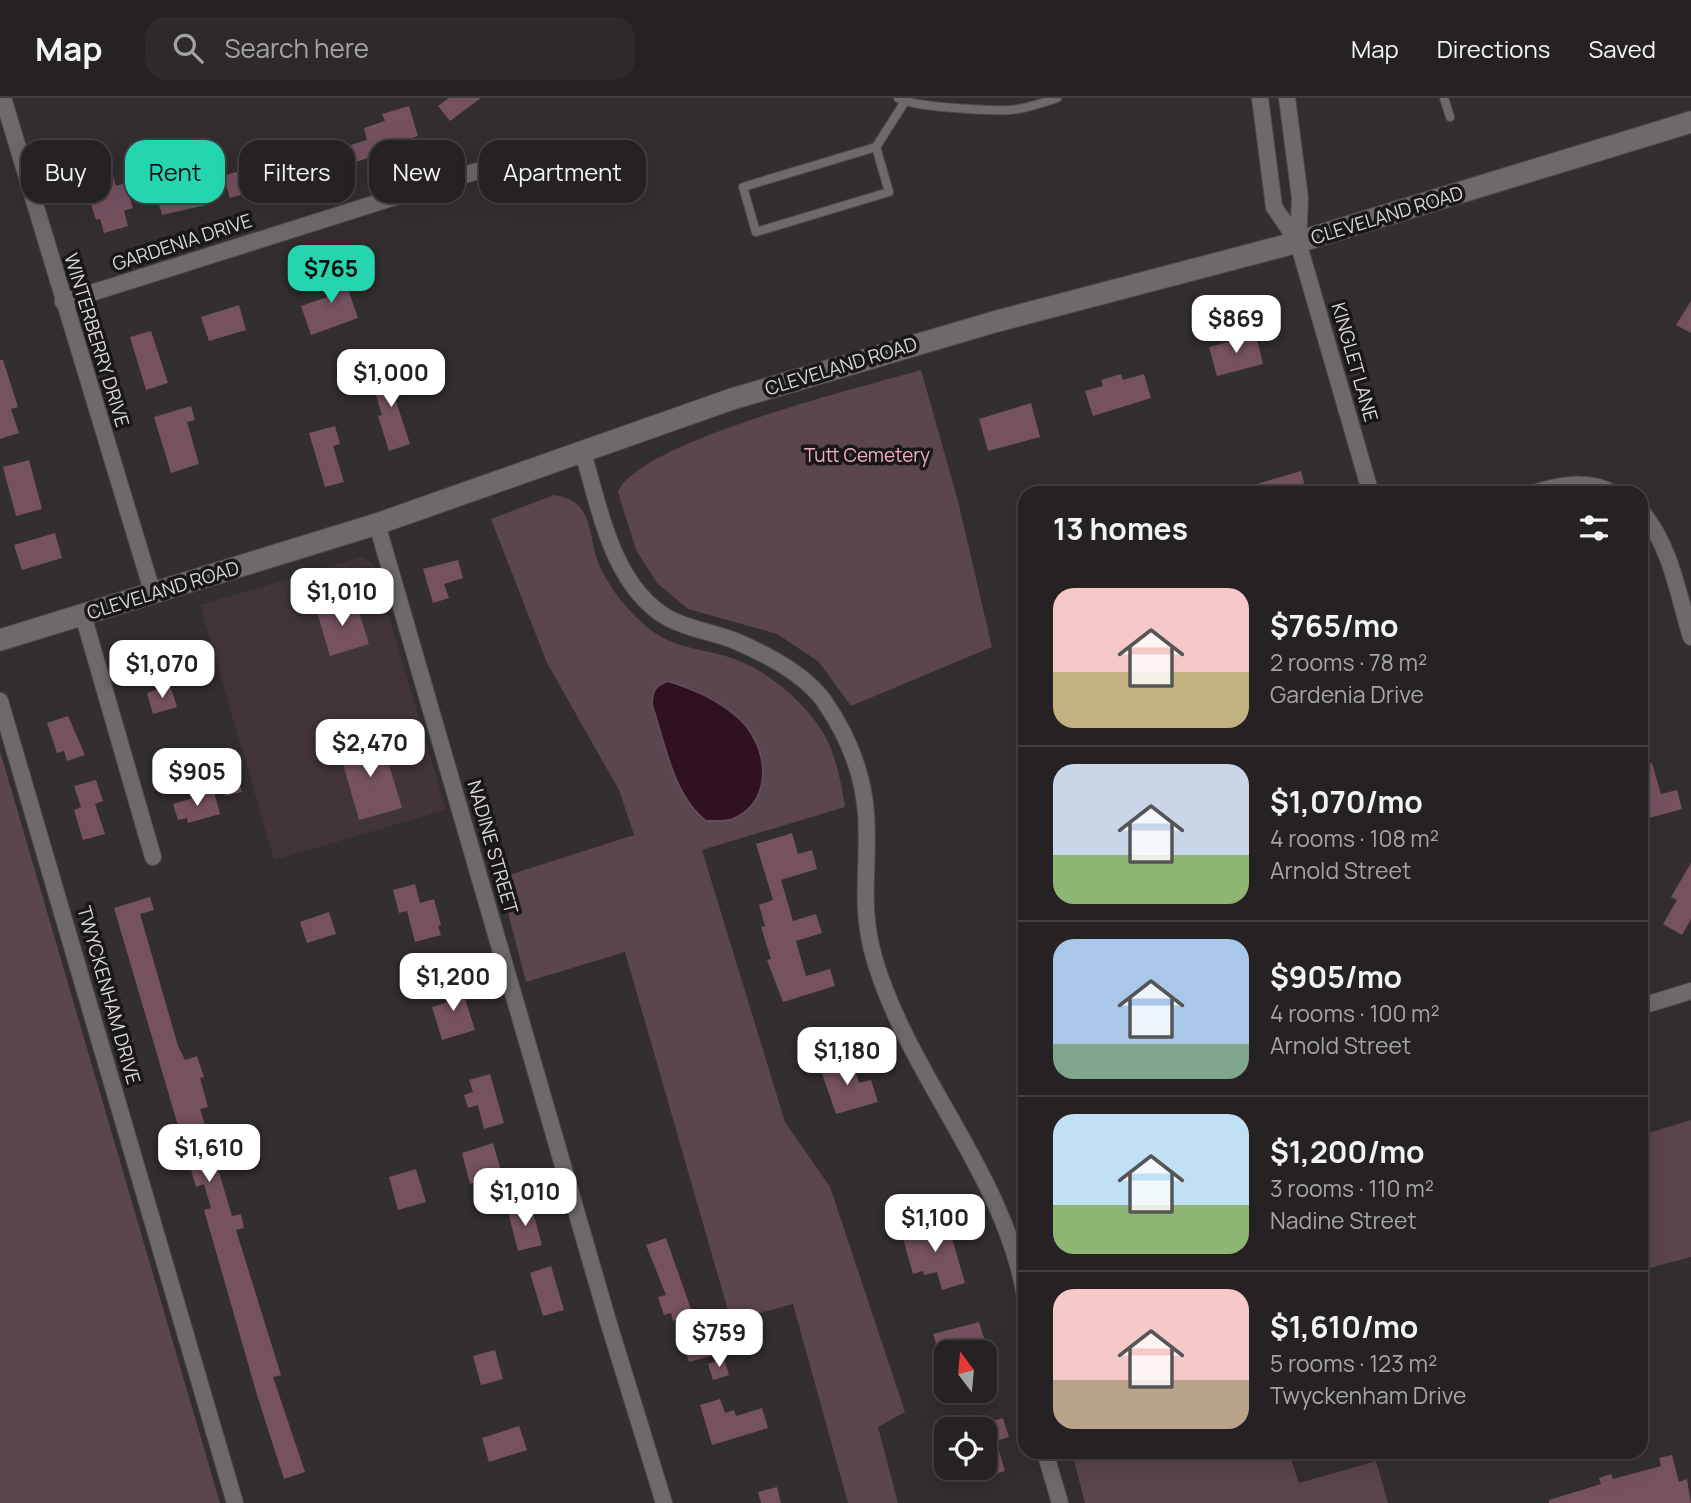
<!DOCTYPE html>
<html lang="en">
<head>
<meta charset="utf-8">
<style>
	body { margin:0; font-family:Manrope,sans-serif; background:#2e2a2c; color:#f1f3f6; height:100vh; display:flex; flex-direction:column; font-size:26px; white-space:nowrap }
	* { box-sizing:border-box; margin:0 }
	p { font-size:23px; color:#a4a4a6 }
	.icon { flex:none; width:38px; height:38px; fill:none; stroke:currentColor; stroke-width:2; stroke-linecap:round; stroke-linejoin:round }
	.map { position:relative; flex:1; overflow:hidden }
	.side { position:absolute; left:1018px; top:388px; width:630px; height:973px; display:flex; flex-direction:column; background:#262224; border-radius:21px; box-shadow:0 7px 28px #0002,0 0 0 2px #423f41 }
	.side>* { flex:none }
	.hud { position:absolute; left:21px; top:42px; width:665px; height:63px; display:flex; gap:14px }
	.needle { width:46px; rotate:344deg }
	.controls { position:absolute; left:934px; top:1242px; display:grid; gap:14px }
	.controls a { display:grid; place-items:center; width:63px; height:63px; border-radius:14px; background:#262224; box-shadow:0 7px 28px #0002,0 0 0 2px #423f41; font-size:35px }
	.price { position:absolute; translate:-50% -60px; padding:0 16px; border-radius:14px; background:#fff; color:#222; font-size:23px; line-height:46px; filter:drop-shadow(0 2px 4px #0008) }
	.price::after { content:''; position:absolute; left:50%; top:42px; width:21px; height:16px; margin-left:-10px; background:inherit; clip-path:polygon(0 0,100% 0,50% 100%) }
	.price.current { background:#24d5af; color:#111 }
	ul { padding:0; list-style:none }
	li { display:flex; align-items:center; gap:21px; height:175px; padding:0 35px }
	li+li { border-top:2px solid #423f41 }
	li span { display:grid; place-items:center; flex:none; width:196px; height:140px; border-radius:21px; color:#555 }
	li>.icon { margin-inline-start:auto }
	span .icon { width:84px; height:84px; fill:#fffc; stroke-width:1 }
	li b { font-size:30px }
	h2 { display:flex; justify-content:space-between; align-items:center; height:84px; padding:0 35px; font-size:30px }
	.chip { padding:0 24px; border-radius:21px; background:#262224; box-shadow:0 7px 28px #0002,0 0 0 2px #423f41; font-size:24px; line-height:63px }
	.chip.current { background:#24d5af; color:#111 }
	header { display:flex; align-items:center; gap:42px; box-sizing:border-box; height:98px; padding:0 35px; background:#262224; border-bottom:2px solid #423f41 }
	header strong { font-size:33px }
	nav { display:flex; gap:38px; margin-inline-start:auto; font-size:24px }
	.search { width:490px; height:63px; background:#2e2a2c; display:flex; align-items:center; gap:18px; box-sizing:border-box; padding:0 24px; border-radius:21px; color:#a4a4a6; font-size:26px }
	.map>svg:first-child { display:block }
	.built { fill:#41353a }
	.green { fill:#5b454e; fill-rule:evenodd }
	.water { fill:#2f111f; stroke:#624c56; stroke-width:2 }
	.building { fill:#765261 }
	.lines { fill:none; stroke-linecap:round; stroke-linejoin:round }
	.service-casing { stroke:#504c4d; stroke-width:10 }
	.minor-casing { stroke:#504c4d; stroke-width:18 }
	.secondary-casing { stroke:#504c4d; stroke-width:23 }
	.service { stroke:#6f696b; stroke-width:8 }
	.minor { stroke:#6f696b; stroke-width:16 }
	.secondary { stroke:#6f696b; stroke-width:21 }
	.labels { text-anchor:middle; stroke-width:7; stroke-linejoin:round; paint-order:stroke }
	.street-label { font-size:19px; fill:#d9d6d7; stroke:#191718 }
	.park-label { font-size:19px; fill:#efaec9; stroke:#191718 }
</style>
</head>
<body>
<header>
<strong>Map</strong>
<div class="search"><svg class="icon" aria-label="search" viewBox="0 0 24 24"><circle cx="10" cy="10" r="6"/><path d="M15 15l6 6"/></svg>Search here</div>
<nav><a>Map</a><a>Directions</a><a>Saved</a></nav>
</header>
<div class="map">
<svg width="1691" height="1405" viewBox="0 0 1691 1405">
	<rect width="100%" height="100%" fill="#332e30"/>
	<polygon class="built" points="362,459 374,467 446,712 274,762 200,507"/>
	<g class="green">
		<path d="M921,272L958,403L992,549L851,608L819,564L777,536L688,511L657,485L636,452L618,394C639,343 863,289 921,272Z"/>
		<path d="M554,397C597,403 586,439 601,471C611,492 629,514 647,529C673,552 707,550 737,562C769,574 804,604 822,633C836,655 841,684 845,709L702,752L785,1024L830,1089L905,1314L878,1329L898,1405H848L793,1206L731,1223L625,854L526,884L499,780L634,737L619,692L547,565L491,421ZM668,583L699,593L737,618L681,694L652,607Z"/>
		<polygon points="0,653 220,1405 0,1405"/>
		<polygon points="1691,1022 1691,1159 1642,1172 1642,1037"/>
		<polygon points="1072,1355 1289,1355 1299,1385 1376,1363 1388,1405 1085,1405"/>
	</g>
	<path class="water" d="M668,583C693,591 715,600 735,617C768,643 777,702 733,721C725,724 714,723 706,723C673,698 665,645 652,607C652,594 654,588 668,583Z"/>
	<g class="building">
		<polygon points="449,0 481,0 450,23 438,8"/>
		<polygon points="409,8 418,38 388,48 389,53 353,65 230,100 223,78 259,67 258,62 274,57 276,63 333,46 335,52 367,42 364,30 385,23 382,16"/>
		<polygon points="111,72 116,88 125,85 133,110 124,113 128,128 104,135 100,121 96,122 83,81"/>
		<polygon points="195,72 206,107 162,117 154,89"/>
		<polygon points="340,168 358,220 311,237 301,208 330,198 322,175"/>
		<polygon points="1691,203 1691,235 1676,227"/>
		<polygon points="239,207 246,232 209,243 201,219"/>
		<polygon points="151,233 168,285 146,292 130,239"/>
		<polygon points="1256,237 1263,266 1217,278 1209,249"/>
		<polygon points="0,262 3,262 18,309 11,311 19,335 0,341"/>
		<polygon points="385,274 387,280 401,276 406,293 394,297 410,346 389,353 378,318 382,317 370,278"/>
		<polygon points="1121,276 1123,282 1144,276 1151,300 1093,318 1085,293 1103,288 1101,282"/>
		<polygon points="1031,305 1040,339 988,353 979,321"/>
		<polygon points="191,308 195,322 187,324 199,366 171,375 154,319"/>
		<polygon points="335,328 340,346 333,348 344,384 325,389 309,335"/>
		<polygon points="29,362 42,411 16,418 3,369"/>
		<polygon points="1301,373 1307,396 1236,396 1236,392"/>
		<polygon points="55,435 62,460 22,472 14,447"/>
		<polygon points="458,462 463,480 444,486 449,500 433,505 423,471"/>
		<polygon points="345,502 350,517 359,514 369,546 330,558 316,511"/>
		<polygon points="170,587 177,609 153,616 147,595"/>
		<polygon points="68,618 85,657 67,663 64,653 57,655 47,625"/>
		<polygon points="381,640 402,710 359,722 339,652"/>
		<polygon points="1652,665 1661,696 1677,692 1682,711 1642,722 1642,668"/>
		<polygon points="236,674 242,694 225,698 220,679"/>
		<polygon points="96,682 103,703 95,706 105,736 83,742 74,712 81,709 74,688"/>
		<polygon points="214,694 220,716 188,725 187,720 178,722 173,706"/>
		<polygon points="792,735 798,756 812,752 817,771 781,782 793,823 816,816 822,835 796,843 806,878 830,871 835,888 783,904 767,862 771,861 761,829 765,828 759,807 773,802 756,746"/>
		<polygon points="1691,765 1691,821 1682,837 1663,826 1677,802 1671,799"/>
		<polygon points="415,786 420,805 434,801 441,827 438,828 441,837 415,844 407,813 399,815 393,792"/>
		<polygon points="150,799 154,812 140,816 178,948 185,962 197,958 204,979 200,980 208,1009 200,1011 232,1118 241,1116 244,1130 236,1132 281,1277 273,1279 305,1374 284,1381 257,1297 204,1112 211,1110 204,1086 196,1089 114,810"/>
		<polygon points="329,814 336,836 307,845 300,824"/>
		<polygon points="459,882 475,932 442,942 432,909 448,904 443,887"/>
		<polygon points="851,960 859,985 871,982 878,1004 836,1016 820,970"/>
		<polygon points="490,976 504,1025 484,1031 478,1007 468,1010 464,997 473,994 469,982"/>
		<polygon points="493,1045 502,1076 470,1086 462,1055"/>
		<polygon points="416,1071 426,1104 398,1112 389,1079"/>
		<polygon points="531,1107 542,1147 518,1153 508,1114"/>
		<polygon points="947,1123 965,1185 942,1192 937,1174 924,1177 923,1173 913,1176 902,1137"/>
		<polygon points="666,1140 693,1217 673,1223 671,1215 664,1217 658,1199 666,1197 646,1147"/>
		<polygon points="551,1168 564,1212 543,1218 530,1175"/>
		<polygon points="979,1224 984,1240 969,1244 972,1255 939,1255 933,1236"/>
		<polygon points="709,1245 713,1257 689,1264 685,1252"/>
		<polygon points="495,1252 503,1281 481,1287 473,1258"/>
		<polygon points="724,1260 729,1277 713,1282 708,1266"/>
		<polygon points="720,1301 725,1315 734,1312 736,1318 762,1310 768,1330 712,1347 700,1307"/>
		<polygon points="985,1318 988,1318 990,1324 1003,1320 1009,1339 996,1343 1005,1373 992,1377 990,1371 985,1372"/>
		<polygon points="519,1328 527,1352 489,1364 482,1340"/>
		<polygon points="1672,1357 1679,1384 1687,1381 1691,1405 1549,1405 1549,1402 1601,1386 1599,1380 1611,1376 1613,1381 1661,1368 1659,1360"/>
		<polygon points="777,1389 781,1405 761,1405 758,1394"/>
	</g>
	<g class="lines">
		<defs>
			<g id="service">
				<path d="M898,0C910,9 991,13 1010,12C1026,11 1042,5 1057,0"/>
				<polyline points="1444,0 1450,19"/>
				<polyline points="876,49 743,89 756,134 889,94 876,49 904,5"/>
			</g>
			<g id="minor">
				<polyline points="3,0 153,496"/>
				<polyline points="1260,0 1274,109 1298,144 1371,396"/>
				<polyline points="1287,0 1300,100 1298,144"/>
				<polyline points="63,204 515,61"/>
				<path d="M583,355C600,410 612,488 668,520C688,531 712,534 733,542C764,555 804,575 824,603C847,636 863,675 866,716C870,770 858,806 875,863C912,984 1006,1077 1026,1204"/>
				<path d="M1530,396C1560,386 1588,381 1616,396"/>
				<path d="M1642,414C1671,449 1678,496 1691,539"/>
				<polyline points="377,426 608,1223 664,1405"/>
				<polyline points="83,517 153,759"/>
				<polyline points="0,603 235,1405"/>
				<polyline points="1642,908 1691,893"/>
				<polyline points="1045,1354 1060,1405"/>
			</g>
			<polyline id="secondary" points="0,542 377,426 732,301 994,224 1298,144 1691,24"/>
		</defs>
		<use href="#service" class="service-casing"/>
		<use href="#minor" class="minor-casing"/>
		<use href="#secondary" class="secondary-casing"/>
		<use href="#service" class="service"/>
		<use href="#minor" class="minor"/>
		<use href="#secondary" class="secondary"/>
	</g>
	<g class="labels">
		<g class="street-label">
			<text transform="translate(1387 117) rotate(-17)" y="7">CLEVELAND ROAD</text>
			<text transform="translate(182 144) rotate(-18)" y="7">GARDENIA DRIVE</text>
			<text transform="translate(97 242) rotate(73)" y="7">WINTERBERRY DRIVE</text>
			<text transform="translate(1355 264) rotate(74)" y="7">KINGLET LANE</text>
			<text transform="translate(841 268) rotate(-17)" y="7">CLEVELAND ROAD</text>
			<text transform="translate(163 492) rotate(-17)" y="7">CLEVELAND ROAD</text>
			<text transform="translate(493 749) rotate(74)" y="7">NADINE STREET</text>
			<text transform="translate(109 897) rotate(74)" y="7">TWYCKENHAM DRIVE</text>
		</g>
		<g class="park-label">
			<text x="867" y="364">Tutt Cemetery</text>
		</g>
	</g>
</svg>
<div class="controls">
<a><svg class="needle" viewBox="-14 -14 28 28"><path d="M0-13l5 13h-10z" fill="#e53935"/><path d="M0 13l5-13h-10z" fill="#a4a4a6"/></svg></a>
<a><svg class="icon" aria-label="locate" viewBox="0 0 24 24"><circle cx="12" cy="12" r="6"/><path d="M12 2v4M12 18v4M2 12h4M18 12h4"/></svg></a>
</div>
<b class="price current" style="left:331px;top:207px">$765</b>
<b class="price" style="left:1236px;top:257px">$869</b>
<b class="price" style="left:391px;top:311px">$1,000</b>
<b class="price" style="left:342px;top:530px">$1,010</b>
<b class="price" style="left:162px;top:602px">$1,070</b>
<b class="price" style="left:370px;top:681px">$2,470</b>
<b class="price" style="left:197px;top:710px">$905</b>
<b class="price" style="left:453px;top:915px">$1,200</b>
<b class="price" style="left:847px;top:989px">$1,180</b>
<b class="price" style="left:209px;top:1086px">$1,610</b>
<b class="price" style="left:525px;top:1130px">$1,010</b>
<b class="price" style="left:935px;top:1156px">$1,100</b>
<b class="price" style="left:719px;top:1271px">$759</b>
<div class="hud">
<a class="chip">Buy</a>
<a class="chip current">Rent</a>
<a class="chip">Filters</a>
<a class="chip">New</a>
<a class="chip">Apartment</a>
</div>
<section class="side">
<h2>13 homes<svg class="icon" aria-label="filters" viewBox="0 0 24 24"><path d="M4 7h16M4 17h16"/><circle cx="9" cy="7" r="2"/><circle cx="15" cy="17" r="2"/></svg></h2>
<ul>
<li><span style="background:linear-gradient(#f6c9c9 60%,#c2b280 0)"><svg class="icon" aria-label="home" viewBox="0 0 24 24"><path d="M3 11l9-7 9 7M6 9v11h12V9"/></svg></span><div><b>$765/mo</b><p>2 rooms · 78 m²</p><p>Gardenia Drive</p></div></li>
<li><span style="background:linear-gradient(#c9d6e8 65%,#8fb573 0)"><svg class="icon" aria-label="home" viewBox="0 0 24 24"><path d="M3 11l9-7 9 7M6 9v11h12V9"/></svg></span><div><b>$1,070/mo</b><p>4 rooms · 108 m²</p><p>Arnold Street</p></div></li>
<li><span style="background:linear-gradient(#a9c7e8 75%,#7fa58c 0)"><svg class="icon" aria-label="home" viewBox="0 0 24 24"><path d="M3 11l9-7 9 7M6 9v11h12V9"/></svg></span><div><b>$905/mo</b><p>4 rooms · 100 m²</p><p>Arnold Street</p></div></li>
<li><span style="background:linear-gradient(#bfe0f5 65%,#8fb573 0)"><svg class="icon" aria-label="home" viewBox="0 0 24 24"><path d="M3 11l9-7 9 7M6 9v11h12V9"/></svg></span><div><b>$1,200/mo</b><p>3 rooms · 110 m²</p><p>Nadine Street</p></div></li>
<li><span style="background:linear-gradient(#f6c9c9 65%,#b9a48a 0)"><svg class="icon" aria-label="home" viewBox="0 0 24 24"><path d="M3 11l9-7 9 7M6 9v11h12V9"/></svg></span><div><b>$1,610/mo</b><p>5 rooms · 123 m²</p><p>Twyckenham Drive</p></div></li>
</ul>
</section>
</div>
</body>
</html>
